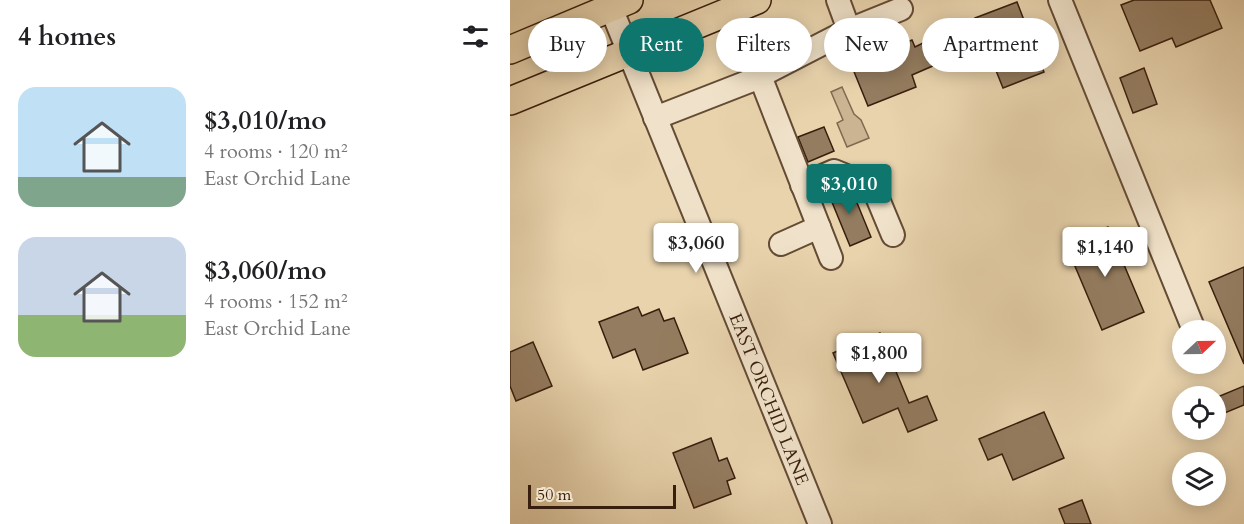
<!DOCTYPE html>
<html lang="en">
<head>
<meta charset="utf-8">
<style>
	body { margin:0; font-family:Cardo,serif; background:#f2f2f2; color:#202124; height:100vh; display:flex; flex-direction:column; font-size:22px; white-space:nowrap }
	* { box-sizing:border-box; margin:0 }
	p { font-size:20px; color:#757577 }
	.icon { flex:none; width:33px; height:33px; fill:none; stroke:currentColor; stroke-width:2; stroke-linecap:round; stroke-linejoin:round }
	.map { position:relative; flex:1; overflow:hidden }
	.sheet { display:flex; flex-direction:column; background:#fff; width:510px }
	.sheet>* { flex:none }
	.hud { position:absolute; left:18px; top:18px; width:570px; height:54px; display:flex; gap:12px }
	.needle { width:39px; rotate:68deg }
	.buttons { position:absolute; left:662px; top:320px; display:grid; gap:12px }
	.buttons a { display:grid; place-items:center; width:54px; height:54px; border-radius:50%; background:#fff; box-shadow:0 3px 15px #0003; font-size:30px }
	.scale { position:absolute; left:18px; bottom:15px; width:148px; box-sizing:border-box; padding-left:6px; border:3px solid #381e0c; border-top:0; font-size:16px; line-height:21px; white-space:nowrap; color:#381e0c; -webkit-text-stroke:4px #f0e2ca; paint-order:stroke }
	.price { position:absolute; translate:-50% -51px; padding:0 14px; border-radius:6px; background:#fff; color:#222; font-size:20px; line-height:39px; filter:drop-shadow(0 2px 3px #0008) }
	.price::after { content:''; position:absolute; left:50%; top:36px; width:18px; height:14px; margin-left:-9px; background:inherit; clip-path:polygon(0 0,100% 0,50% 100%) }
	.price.active { background:#0f766e; color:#fff }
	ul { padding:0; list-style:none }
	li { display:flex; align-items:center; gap:18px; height:150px; padding:0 18px }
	li span { display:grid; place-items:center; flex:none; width:168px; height:120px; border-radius:18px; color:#555 }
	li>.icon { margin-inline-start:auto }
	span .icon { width:72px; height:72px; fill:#fffc; stroke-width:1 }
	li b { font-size:26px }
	h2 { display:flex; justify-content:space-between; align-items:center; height:72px; padding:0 18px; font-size:26px }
	.tag { padding:0 21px; border-radius:27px; background:#fff; box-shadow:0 3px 15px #0003; font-size:21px; line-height:54px }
	.tag.active { background:#0f766e; color:#fff }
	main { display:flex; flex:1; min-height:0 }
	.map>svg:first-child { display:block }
	.green { fill:#cab492; stroke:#81694f; stroke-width:1.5 }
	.building { fill:#947c60; stroke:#381e0c; stroke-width:1.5 }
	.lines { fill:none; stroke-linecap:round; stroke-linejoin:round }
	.minor-casing { stroke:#644b34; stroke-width:26 }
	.major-casing { stroke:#381e0c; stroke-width:30 }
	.minor { stroke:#f0e2ca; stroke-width:22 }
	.major { stroke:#e8d3ad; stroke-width:27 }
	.labels { text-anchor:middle; stroke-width:6; stroke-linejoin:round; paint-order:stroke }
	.street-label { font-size:18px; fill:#381e0c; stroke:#f0e2ca }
</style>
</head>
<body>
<main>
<section class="sheet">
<h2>4 homes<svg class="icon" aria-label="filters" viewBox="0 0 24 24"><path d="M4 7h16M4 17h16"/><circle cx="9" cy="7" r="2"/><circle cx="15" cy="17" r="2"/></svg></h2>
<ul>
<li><span style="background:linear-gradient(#bfe0f5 75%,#7fa58c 0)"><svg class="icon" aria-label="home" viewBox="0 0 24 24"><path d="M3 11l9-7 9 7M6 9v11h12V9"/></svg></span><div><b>$3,010/mo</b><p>4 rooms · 120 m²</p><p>East Orchid Lane</p></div></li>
<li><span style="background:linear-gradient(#c9d6e8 65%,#8fb573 0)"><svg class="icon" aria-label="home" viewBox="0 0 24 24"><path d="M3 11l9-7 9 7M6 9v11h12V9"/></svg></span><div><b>$3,060/mo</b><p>4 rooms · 152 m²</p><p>East Orchid Lane</p></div></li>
</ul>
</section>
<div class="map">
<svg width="734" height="524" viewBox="0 0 734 524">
	<rect width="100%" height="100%" fill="#e8d3ad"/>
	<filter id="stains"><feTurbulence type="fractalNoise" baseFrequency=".00333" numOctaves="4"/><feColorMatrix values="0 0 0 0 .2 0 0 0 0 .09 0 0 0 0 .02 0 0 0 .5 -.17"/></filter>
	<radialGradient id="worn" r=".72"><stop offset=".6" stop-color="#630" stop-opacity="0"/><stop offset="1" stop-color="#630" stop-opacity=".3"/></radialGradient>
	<polygon class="green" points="332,87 344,114 351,120 359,138 337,147 327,123 333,120 321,92"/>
	<g class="building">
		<polygon points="624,0 700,0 712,28 666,47 662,38 630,51 611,5"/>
		<polygon points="507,2 534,72 493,88 465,18"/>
		<polygon points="402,40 405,47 415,42 425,65 402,75 406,87 358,106 338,57 361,48 363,53 389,42 390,45"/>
		<polygon points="634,68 647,104 623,113 610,78"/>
		<polygon points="314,127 324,151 298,162 288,137"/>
		<polygon points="327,187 343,193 361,237 340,246 317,190"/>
		<polygon points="598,227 634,312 592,330 556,245"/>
		<polygon points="734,267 734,364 699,282"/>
		<polygon points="128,307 132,316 149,309 154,321 164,318 178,353 133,370 125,349 103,358 89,322"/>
		<polygon points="370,333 399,403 417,396 427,420 398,432 388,408 353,423 323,353"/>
		<polygon points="23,342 42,386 6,401 0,386 0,352"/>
		<polygon points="734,386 734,405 705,417 705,398"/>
		<polygon points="534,412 554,458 503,480 492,454 478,460 469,439"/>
		<polygon points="201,438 209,461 217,458 225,478 217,481 221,494 184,508 163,453"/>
		<polygon points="572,500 581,524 555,524 549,509"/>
	</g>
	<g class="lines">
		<defs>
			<g id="minor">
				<polyline points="550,0 684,330"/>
				<polyline points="101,8 310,524"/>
				<polyline points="339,30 391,9"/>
				<polyline points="250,76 321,258"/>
				<polyline points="145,118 240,81 339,30 328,0"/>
				<polyline points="292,185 324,171 363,187 383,235"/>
				<polyline points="271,244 309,227"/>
			</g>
			<g id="major">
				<polyline points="0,50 119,0"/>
				<polyline points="0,101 247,0"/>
			</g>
		</defs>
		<use href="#minor" class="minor-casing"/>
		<use href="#major" class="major-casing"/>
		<use href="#minor" class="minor"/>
		<use href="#major" class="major"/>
	</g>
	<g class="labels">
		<g class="street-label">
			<text transform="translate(259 399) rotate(68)" y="6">EAST ORCHID LANE</text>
		</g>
	</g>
	<rect width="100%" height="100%" filter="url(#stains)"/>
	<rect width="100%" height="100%" fill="url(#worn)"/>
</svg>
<div class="buttons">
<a><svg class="needle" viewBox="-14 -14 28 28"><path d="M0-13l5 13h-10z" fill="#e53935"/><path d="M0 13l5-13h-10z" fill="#757577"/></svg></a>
<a><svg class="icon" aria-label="locate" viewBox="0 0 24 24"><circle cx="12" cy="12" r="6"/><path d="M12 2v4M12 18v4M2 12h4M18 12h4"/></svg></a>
<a><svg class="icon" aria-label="layers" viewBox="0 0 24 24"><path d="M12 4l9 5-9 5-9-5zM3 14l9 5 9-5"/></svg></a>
</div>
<div class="scale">50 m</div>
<b class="price active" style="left:339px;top:215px">$3,010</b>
<b class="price" style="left:186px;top:274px">$3,060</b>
<b class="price" style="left:595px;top:278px">$1,140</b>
<b class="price" style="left:369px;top:384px">$1,800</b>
<div class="hud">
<a class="tag">Buy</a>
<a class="tag active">Rent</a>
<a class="tag">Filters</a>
<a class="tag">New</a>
<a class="tag">Apartment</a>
</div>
</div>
</main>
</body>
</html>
